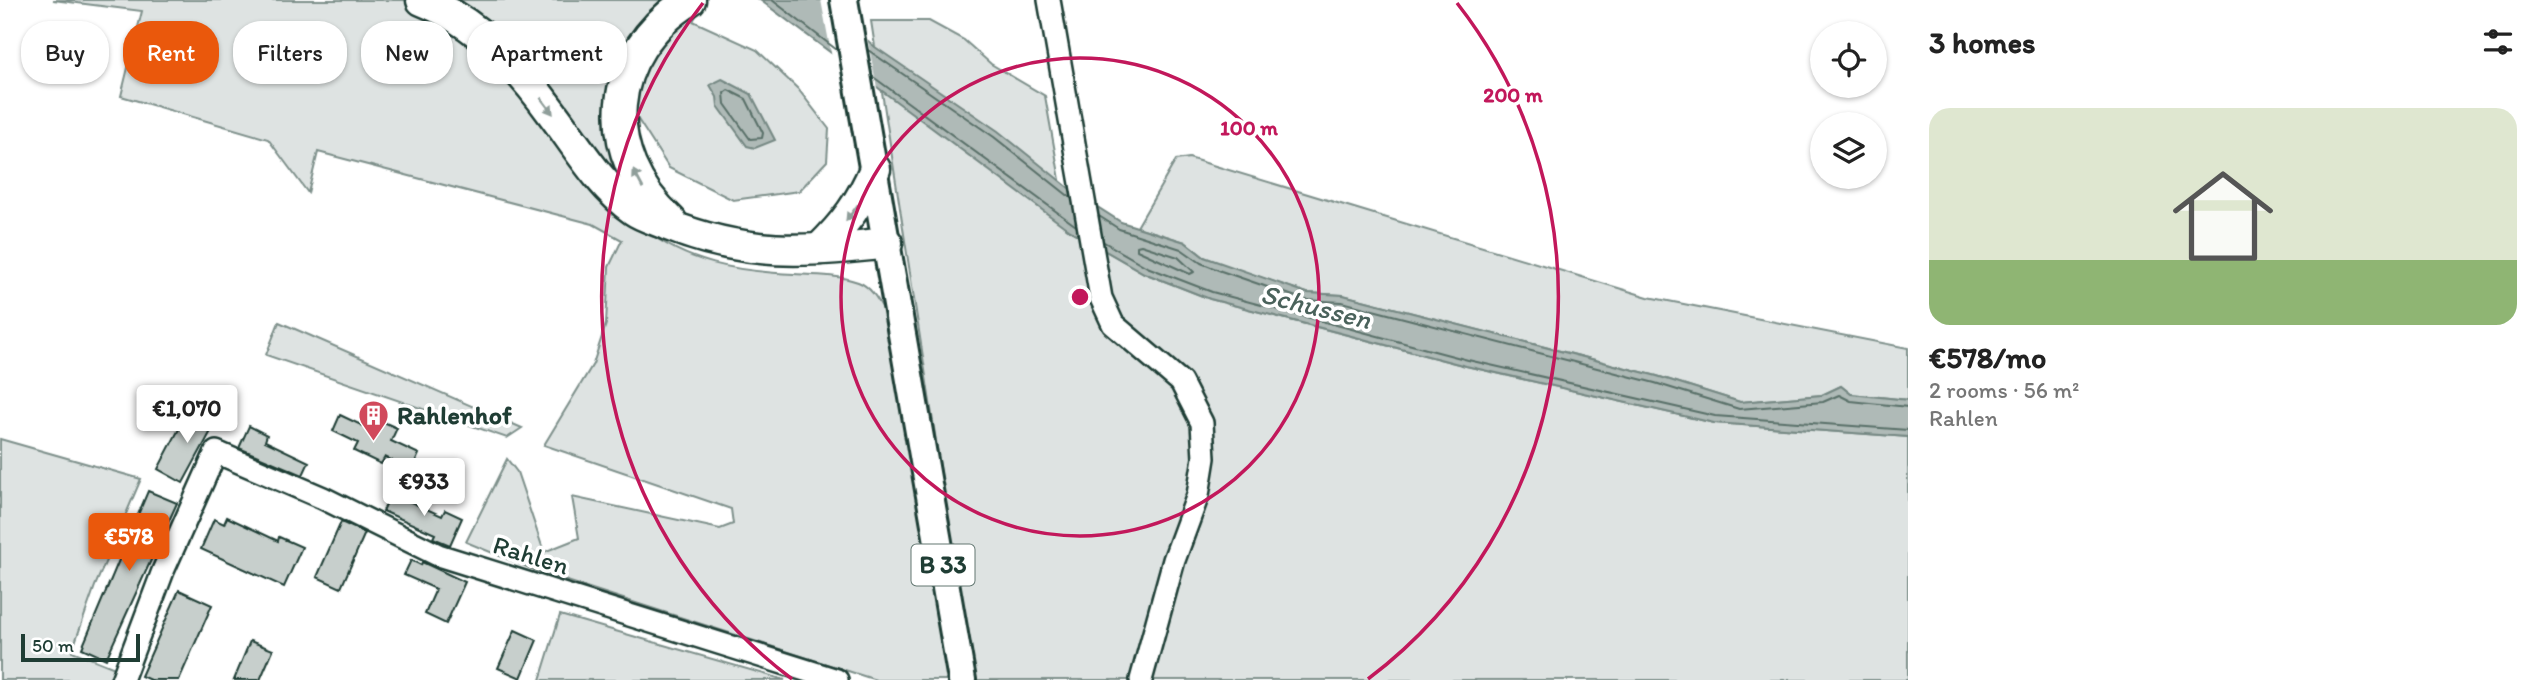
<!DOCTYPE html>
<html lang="en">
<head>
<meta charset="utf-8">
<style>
	body { margin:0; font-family:Itim,sans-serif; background:#f6f6f6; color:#222; height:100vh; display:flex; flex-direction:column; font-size:26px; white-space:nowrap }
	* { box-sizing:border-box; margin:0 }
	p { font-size:23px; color:#767676 }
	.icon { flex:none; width:38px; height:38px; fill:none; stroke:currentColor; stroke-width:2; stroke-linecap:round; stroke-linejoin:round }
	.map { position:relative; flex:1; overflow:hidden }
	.side { display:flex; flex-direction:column; background:#fff; width:630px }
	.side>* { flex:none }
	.guide { position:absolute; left:21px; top:21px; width:665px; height:63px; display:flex; gap:14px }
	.tools { position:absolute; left:1810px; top:21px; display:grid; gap:14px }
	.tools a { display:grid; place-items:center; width:77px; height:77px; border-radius:50%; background:#fff; box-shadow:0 2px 5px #0004; font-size:35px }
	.scale { position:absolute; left:21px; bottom:18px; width:119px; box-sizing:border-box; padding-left:7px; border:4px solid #1f3d34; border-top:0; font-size:19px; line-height:24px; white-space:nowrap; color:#1f3d34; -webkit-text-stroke:5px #fff; paint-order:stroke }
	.price { position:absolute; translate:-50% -60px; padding:0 16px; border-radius:7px; background:#fff; color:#222; font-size:23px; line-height:46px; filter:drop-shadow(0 2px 4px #0008) }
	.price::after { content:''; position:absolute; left:50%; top:42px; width:21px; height:16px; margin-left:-10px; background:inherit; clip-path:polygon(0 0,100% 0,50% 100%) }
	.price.current { background:#ea580c; color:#fff }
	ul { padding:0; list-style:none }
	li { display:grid; align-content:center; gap:14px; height:371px; padding:0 21px }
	li span { display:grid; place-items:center; height:217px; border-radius:21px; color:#555 }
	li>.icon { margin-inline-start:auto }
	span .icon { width:126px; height:126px; fill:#fffc; stroke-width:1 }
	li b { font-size:30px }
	h2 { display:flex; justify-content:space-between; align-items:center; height:84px; padding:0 21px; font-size:30px }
	.tag { padding:0 24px; border-radius:28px; background:#fff; box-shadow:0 2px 5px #0004; font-size:24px; line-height:63px }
	.tag.current { background:#ea580c; color:#fff }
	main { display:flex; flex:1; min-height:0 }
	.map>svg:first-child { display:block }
	.green { fill:#dee3e2; stroke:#7e908b; stroke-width:2 }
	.water { fill:#afbab7; stroke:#758883; stroke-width:2 }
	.pier { fill:#fff }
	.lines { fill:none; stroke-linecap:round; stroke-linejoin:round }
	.shore { stroke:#596f68; stroke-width:2 }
	.building { fill:#c7cfcc; stroke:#1f3d34; stroke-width:2 }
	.minor-casing { stroke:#1f3d34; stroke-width:26 }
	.major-casing { stroke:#1f3d34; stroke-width:32 }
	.highway-casing { stroke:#1f3d34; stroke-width:35 }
	.minor { stroke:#fff; stroke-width:21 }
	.major { stroke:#fff; stroke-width:26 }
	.highway { stroke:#fff; stroke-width:30 }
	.oneway { fill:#8f9e9a }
	.ring { fill:none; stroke:#c2185b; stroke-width:3.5 }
	.labels { text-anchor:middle; stroke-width:7; stroke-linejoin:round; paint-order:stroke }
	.shield { fill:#fff; stroke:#627771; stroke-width:2 }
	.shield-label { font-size:24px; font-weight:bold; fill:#1f3d34 }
	.poi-label { font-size:26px; font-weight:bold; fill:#1f3d34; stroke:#fff; text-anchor:start }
	.street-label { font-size:26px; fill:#1f3d34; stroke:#fff }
	.water-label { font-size:28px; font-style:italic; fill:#4a625b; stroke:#fff }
	.centre { fill:#c2185b; stroke:#fff; stroke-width:3.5 }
	.ring-label { font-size:21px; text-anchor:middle; font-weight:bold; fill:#c2185b; stroke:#fff; stroke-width:7; stroke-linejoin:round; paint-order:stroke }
</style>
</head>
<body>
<main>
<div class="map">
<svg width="1908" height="680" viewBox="0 0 1908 680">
	<rect width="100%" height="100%" fill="#fff"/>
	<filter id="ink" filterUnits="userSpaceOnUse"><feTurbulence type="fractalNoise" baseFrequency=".0143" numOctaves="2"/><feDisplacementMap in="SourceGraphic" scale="14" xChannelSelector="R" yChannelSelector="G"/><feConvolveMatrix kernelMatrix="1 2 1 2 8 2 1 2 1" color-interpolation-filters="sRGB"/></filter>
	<g filter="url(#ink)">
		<g class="green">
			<path d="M53,0H690L629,64L642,228C689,264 735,271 794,274C814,275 839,275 858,282C872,287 879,302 886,314L950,680H876L539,572L466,542L507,459L517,472L544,552L579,538L572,497L720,529L733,524L731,509L544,445L593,364L606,324L609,267L622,240L593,224L318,152L308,193L268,139L121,96L142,11Z"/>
			<polygon points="700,9 693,21 757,50 798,89 829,129 827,161 799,191 733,200 669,168 637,118 639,157 632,80 650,47"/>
			<polygon points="871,21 929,21 964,40 991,64 1045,96 1069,230 1144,273 1210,299 1466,366 1714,423 1908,437 1908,680 973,680"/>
			<polygon points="1189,158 1648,297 1908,348 1908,400 1851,394 1841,386 1822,395 1740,402 1657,376 1343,295 1307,293 1224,265 1204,257 1185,242 1137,227 1176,160"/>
			<polygon points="279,322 522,428 507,438 266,355"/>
			<polygon points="0,439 141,479 95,586 72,651 120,670 116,680 0,680"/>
			<polygon points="560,615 785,680 540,680"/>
		</g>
		<g class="water">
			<polygon points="760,0 821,0 875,47 998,131 1074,192 1121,222 1185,242 1204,257 1307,293 1343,295 1657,376 1740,402 1822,395 1841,386 1851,394 1908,400 1908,437 1714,423 1466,366 1210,299 1144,273 1069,230"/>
			<polygon points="722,79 751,94 775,140 755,148 747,146 718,106 717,97 710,85"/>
		</g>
		<polygon class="pier" points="821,0 826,0 867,36 878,93 832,58"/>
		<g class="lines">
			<g class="shore">
				<polyline points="772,0 837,50"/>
				<polyline points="868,50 994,137 1071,198"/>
				<polyline points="872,76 1076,226"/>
				<polygon points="728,90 746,99 763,133 762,138 750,139 725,104 724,93"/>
				<polyline points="1099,216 1119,229 1181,249 1201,263 1221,271 1305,300 1342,302 1655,383 1739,409 1823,402 1839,395 1851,401 1908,407"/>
				<polyline points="1104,242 1147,267 1212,292 1468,360 1715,416 1908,430"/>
				<polygon points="1141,245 1178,257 1194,272 1190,274 1137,250 1137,246"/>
			</g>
		</g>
		<g class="building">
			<polygon points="190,408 216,422 183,483 158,469"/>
			<polygon points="340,415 363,426 368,415 397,428 391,441 419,454 412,470 385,457 381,464 354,451 358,443 333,431"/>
			<polygon points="249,426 267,435 265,441 309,462 303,475 239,448"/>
			<polygon points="148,491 177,503 106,659 82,648"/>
			<polygon points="391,493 442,516 445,510 462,518 450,545 433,538 435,534 383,511"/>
			<polygon points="227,517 278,541 279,537 302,547 284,587 201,549 214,519 224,524"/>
			<polygon points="341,522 365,533 341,588 317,577"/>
			<polygon points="411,560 421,565 422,562 465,582 446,624 425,614 436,589 404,575"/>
			<polygon points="179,590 212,605 179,680 150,680 141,676"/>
			<polygon points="515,630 537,640 521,678 498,668"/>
			<polygon points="250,641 273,650 260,680 234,680"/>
		</g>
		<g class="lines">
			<defs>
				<g id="minor">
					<polyline points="1049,0 1101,298 1113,324 1181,382 1202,423 1204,458 1198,495 1174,560 1141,680"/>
					<polyline points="122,680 163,571 216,452 323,498 438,555 837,680"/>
				</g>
				<polyline id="major" points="844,0 962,680"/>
				<g id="highway">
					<path d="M422,0C477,22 518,66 552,113C577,146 601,187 634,210C644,217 658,220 668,225C745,256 806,253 887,243"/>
					<path d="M671,221C597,153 605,53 690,0"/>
					<path d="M819,249C845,224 861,202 875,169"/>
				</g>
			</defs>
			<use href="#minor" class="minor-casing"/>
			<use href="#major" class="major-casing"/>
			<use href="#highway" class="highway-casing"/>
			<use href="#minor" class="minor"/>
			<use href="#major" class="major"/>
			<use href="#highway" class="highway"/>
		</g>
		<defs><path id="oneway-solid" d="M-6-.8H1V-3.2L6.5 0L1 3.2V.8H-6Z" transform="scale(1.75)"/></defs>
		<g class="oneway">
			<use href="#oneway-solid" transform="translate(547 106) rotate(53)"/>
			<use href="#oneway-solid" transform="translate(638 179) rotate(-118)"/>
			<use href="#oneway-solid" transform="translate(852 213) rotate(126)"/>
		</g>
	</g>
	<g class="ring">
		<circle cx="1080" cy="297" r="239"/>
		<path d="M792 679A478 478 0 0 1 703 3M1457 3A478 478 0 0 1 1368 679"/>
	</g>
	<defs>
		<symbol id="building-pin" viewBox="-11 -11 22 30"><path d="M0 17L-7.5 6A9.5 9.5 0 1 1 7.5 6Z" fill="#d1495b" stroke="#fff"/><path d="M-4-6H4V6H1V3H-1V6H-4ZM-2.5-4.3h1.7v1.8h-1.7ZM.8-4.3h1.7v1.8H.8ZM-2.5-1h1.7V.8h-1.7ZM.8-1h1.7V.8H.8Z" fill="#fff"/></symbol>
	</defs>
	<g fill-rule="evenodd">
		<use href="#building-pin" x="356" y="398" width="35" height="47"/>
	</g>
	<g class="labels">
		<rect class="shield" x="911.5" y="544.5" width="63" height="41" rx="5"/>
		<g class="shield-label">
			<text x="943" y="573">B 33</text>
		</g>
		<g class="poi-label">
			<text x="397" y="424">Rahlenhof</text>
		</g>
		<g class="street-label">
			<text transform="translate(531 555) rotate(17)" y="9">Rahlen</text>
		</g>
		<g class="water-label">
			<text transform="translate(1316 306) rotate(14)" y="10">Schussen</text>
		</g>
	</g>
	<circle cx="1080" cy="297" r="10" class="centre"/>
	<g class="ring-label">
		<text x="1513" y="102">200 m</text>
		<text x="1249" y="135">100 m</text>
	</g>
</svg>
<div class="tools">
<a><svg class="icon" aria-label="locate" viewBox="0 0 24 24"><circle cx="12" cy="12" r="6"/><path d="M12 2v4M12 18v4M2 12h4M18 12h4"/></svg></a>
<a><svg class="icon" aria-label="layers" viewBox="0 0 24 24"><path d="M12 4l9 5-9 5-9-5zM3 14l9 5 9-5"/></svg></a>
</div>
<div class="scale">50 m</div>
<b class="price" style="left:187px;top:445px">€1,070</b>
<b class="price" style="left:424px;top:518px">€933</b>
<b class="price current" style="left:129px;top:573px">€578</b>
<div class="guide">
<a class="tag">Buy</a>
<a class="tag current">Rent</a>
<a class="tag">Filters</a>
<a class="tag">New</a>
<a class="tag">Apartment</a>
</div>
</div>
<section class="side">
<h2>3 homes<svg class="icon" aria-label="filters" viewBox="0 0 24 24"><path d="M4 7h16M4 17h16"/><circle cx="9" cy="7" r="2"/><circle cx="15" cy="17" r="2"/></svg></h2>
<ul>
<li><span style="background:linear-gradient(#dfe7d0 70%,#8fb573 0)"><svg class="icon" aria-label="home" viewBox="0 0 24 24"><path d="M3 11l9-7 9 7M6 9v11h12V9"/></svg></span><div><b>€578/mo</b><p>2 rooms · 56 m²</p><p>Rahlen</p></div></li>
</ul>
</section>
</main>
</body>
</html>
